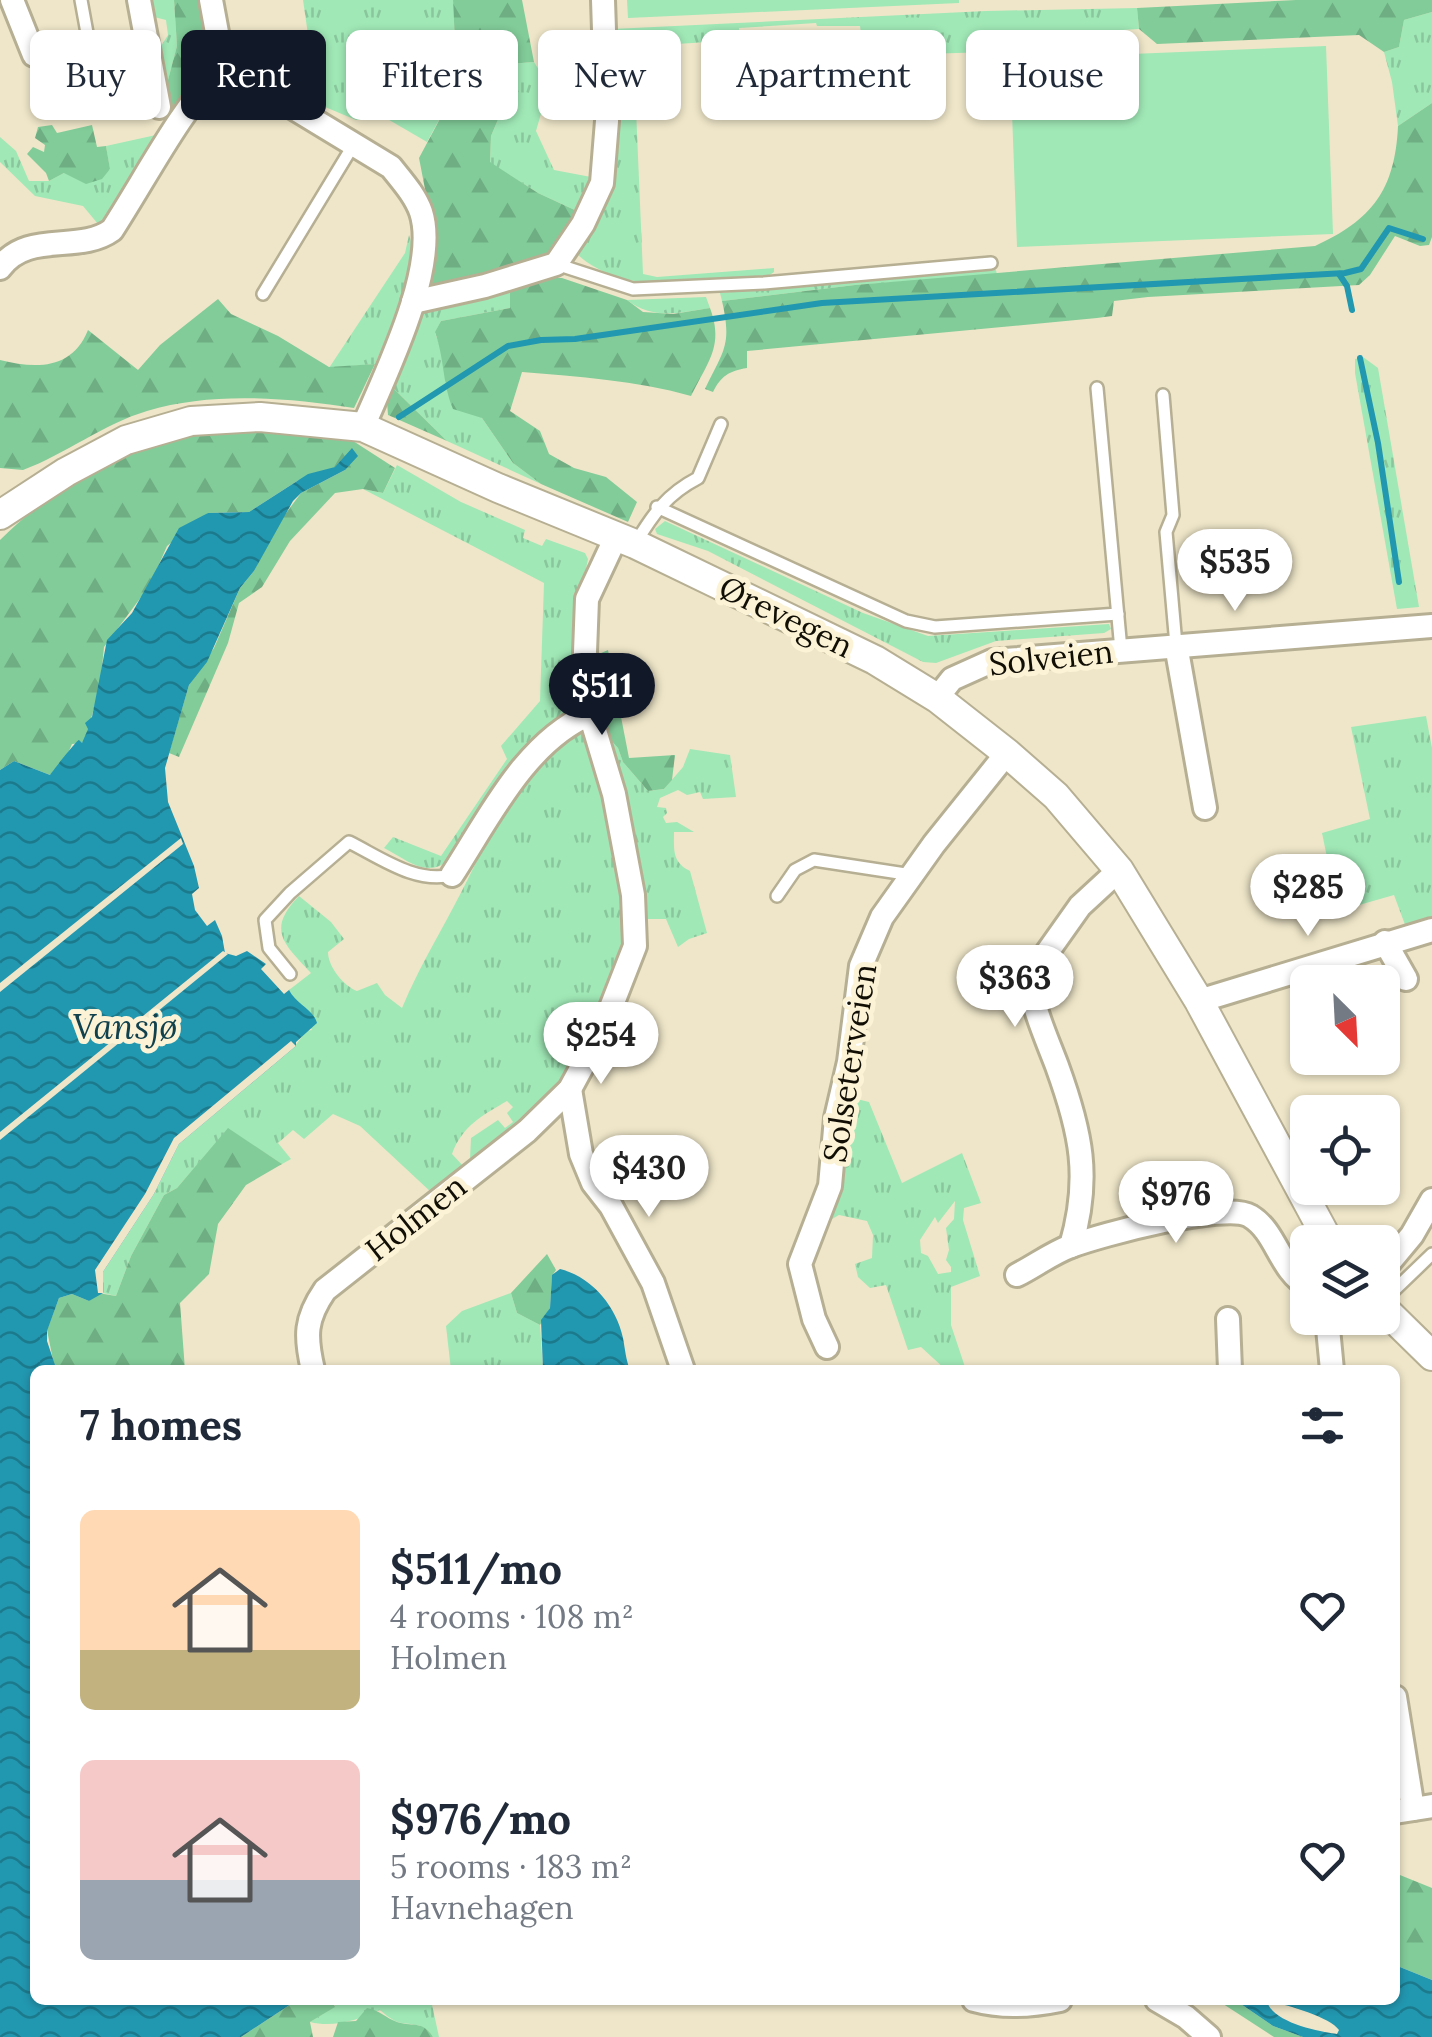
<!DOCTYPE html>
<html lang="en">
<head>
<meta charset="utf-8">
<style>
	body { margin:0; font-family:Lora,serif; background:#f2f2f3; color:#1f2937; height:100vh; display:flex; flex-direction:column; font-size:38px; white-space:nowrap }
	* { box-sizing:border-box; margin:0 }
	p { font-size:32px; color:#747a83 }
	.icon { flex:none; width:55px; height:55px; fill:none; stroke:currentColor; stroke-width:2; stroke-linecap:round; stroke-linejoin:round }
	.map { position:relative; flex:1; overflow:hidden }
	.sheet { position:absolute; left:30px; top:1365px; width:1370px; height:640px; display:flex; flex-direction:column; background:#fff; border-radius:15px; box-shadow:0 2px 8px #0004 }
	.sheet>* { flex:none }
	.banner { position:absolute; left:30px; top:30px; width:1372px; height:90px; display:flex; gap:20px }
	.needle { width:65px; rotate:156deg }
	.buttons { position:absolute; left:1290px; top:965px; display:grid; gap:20px }
	.buttons a { display:grid; place-items:center; width:110px; height:110px; border-radius:15px; background:#fff; box-shadow:0 2px 8px #0004; font-size:50px }
	.price { position:absolute; translate:-50% -85px; padding:0 22px; border-radius:35px; background:#fff; color:#222; font-size:32px; line-height:65px; filter:drop-shadow(0 2px 5px #0008) }
	.price::after { content:''; position:absolute; left:50%; top:60px; width:30px; height:22px; margin-left:-15px; background:inherit; clip-path:polygon(0 0,100% 0,50% 100%) }
	.price.on { background:#111827; color:#fff }
	ul { padding:0; list-style:none }
	li { display:flex; align-items:center; gap:30px; height:250px; padding:0 50px }
	li span { display:grid; place-items:center; flex:none; width:280px; height:200px; border-radius:15px; color:#555 }
	li>.icon { margin-inline-start:auto }
	span .icon { width:120px; height:120px; fill:#fffc; stroke-width:1 }
	li b { font-size:42px }
	h2 { display:flex; justify-content:space-between; align-items:center; height:120px; padding:0 50px; font-size:42px }
	.chip { padding:0 35px; border-radius:15px; background:#fff; box-shadow:0 2px 8px #0004; font-size:35px; line-height:90px }
	.chip.on { background:#111827; color:#fff }
	.map>svg:first-child { display:block }
	.grass { fill:url(#grass-tufts); fill-rule:evenodd }
	.forest { fill:url(#forest-firs) }
	.pitch { fill:#a0e8b6 }
	.water { fill:url(#water-waves); fill-rule:evenodd }
	.pier { fill:#efe6c9 }
	.lines { fill:none; stroke-linecap:round; stroke-linejoin:round }
	.stream { stroke:#2297b0; stroke-width:6 }
	.service-casing { stroke:#b7af93; stroke-width:16 }
	.minor-casing { stroke:#b7af93; stroke-width:28 }
	.tertiary-casing { stroke:#b7af93; stroke-width:32 }
	.service { stroke:#fff; stroke-width:11 }
	.minor { stroke:#fff; stroke-width:22 }
	.tertiary { stroke:#fff; stroke-width:28 }
	.labels { text-anchor:middle; stroke-width:10; stroke-linejoin:round; paint-order:stroke }
	.street-label { font-size:32px; fill:#110e05; stroke:#fcf3d6 }
	.water-label { font-size:35px; font-style:italic; fill:#11414d; stroke:#fcf3d6 }
</style>
</head>
<body>
<div class="map">
<svg width="1432" height="2037" viewBox="0 0 1432 2037">
	<defs>
		<pattern id="grass-tufts" width="24" height="20" patternUnits="userSpaceOnUse" patternTransform="scale(2.5)"><rect width="24" height="20" fill="#a0e8b6"/><path d="M3 7l-1-3M5 7V3M7 7l1-3M15 17l-1-3M17 17v-4M19 17l1-3" fill="none" stroke="#89c69b"/></pattern>
		<pattern id="forest-firs" width="22" height="20" patternUnits="userSpaceOnUse" patternTransform="scale(2.5)"><rect width="22" height="20" fill="#82cc99"/><path d="M5 1l3.5 6h-7zM16 11l3.5 6h-7z" fill="#6fae82"/></pattern>
		<pattern id="water-waves" width="16" height="10" patternUnits="userSpaceOnUse" patternTransform="scale(2.5)"><rect width="16" height="10" fill="#2297b0"/><path d="M0 5q4-4 8 0t8 0" fill="none" stroke="#1c7a8d"/></pattern>
	</defs>
	<rect width="100%" height="100%" fill="#efe6c9"/>
	<g class="grass">
		<polygon points="147,0 174,0 177,46 163,99 156,54 168,35 166,20 150,16"/>
		<polygon points="303,0 453,0 457,87 427,142 384,117 356,120 318,104"/>
		<polygon points="1137,8 1139,29 988,38 988,52 864,56 860,26 817,26 816,23 739,28 740,40 645,46 644,53 616,55 612,29 986,11"/>
		<polygon points="1432,12 1432,103 1398,126 1392,82 1384,52 1399,47 1404,20"/>
		<polygon points="534,62 549,86 536,131 554,170 591,177 579,212 538,193 490,163 491,136 508,96 509,64"/>
		<path d="M634,62L643,274L657,277L774,268V272L765,278C703,281 628,299 578,255L615,71Z"/>
		<polygon points="165,133 103,230 83,206 35,196 0,162 0,137 16,151 29,181 49,181 64,173 110,170 106,146"/>
		<path d="M409,235C423,270 389,331 375,364L329,368L405,253Z"/>
		<polygon points="996,270 997,275 855,285 722,301 720,293"/>
		<polygon points="510,291 510,308 441,321 435,333 445,359 445,388 482,418 513,463 541,484 447,441 394,389 420,311 449,300"/>
		<path d="M706,297L710,308C679,313 653,320 627,300Z"/>
		<polygon points="1363,357 1378,368 1419,607 1397,609 1355,373 1355,359"/>
		<path d="M397,465L461,502L525,530L523,538L542,546L546,539L585,553L588,559L578,608V690L573,705L453,857C427,880 411,862 384,848L393,837L441,856L507,759L501,746L540,701L544,583L363,489L383,493Z"/>
		<polygon points="665,521 863,613 928,636 1109,624 1111,629 1104,633 996,641 936,663 923,662 708,551 657,534 655,529"/>
		<polygon points="1426,716 1432,748 1432,926 1407,930 1394,895 1338,911 1322,833 1370,819 1351,727"/>
		<path d="M585,732L601,770L629,933L599,1022L558,1092L478,1163L470,1159L471,1138L498,1120L505,1128L513,1122L507,1113L513,1107L507,1101C483,1115 462,1126 452,1154L465,1168L432,1193L360,1126L333,1114L304,1139L293,1130L278,1143L291,1159L282,1164L228,1129L177,1188L164,1195L131,1256L116,1296L103,1293V1272L154,1194L179,1144L295,1046L306,1031L312,1030L289,990L311,973C284,944 266,930 299,896L331,922L344,939L328,952C328,967 344,986 357,991L377,983L385,995L402,1008C417,972 436,940 454,906C488,844 515,761 585,732Z"/>
		<path d="M606,735L618,748L623,762L648,791L664,789L683,767L690,749L730,755L736,797L703,799L700,792L687,795L678,790L660,798L657,807L666,808L667,813L663,817L666,823L677,822L694,832H674C674,850 672,862 690,871L707,933L689,939L678,947L666,919H645Z"/>
		<path d="M845,1096L869,1102L902,1183L962,1153L981,1203L964,1208L963,1220L980,1276L951,1287V1325L966,1370H946L921,1347L908,1350L886,1285L870,1288L858,1277L855,1264L872,1258L873,1235L867,1221L839,1215L825,1223ZM955,1201L954,1219L946,1228L949,1250L946,1260L951,1267V1272L938,1274L928,1256L921,1253L920,1240L935,1217L938,1223Z"/>
		<polygon points="511,1293 517,1313 540,1325 543,1370 451,1370 446,1326 462,1311"/>
		<path d="M337,2000H431L439,2037H433C423,2020 410,2027 395,2021C389,2018 385,2014 380,2010C358,2020 333,2028 310,2022L334,2007Z"/>
	</g>
	<g class="forest">
		<polygon points="174,0 205,0 211,60 165,133 163,99 177,46"/>
		<polygon points="453,0 522,0 534,62 509,64 508,96 491,136 490,162 538,193 579,212 559,243 534,265 436,288 431,282 435,241 419,158 457,87"/>
		<polygon points="1296,0 1432,0 1432,12 1404,20 1399,47 1384,52 1359,35 1157,44 1139,29 1137,8"/>
		<path d="M1432,103V237L1429,245L1420,246L1395,236L1370,275L1359,285L1148,297L1114,301L1112,316L1097,318L747,351V368C729,371 721,376 713,392L705,389C724,350 732,345 722,301L855,285L1315,246C1372,220 1395,190 1398,126Z"/>
		<polygon points="52,125 57,133 92,125 97,147 106,146 110,169 102,179 86,184 64,173 49,181 46,173 27,154 33,147 44,152 45,145 35,138 38,127"/>
		<path d="M546,278H562L627,300L643,312L673,314L710,308C724,346 708,361 691,396C635,380 579,377 522,372L510,411L540,431L549,454L574,468L606,477L637,502L628,522L541,484L513,463L482,418L453,409C442,382 445,361 435,332L441,321L510,308V291Z"/>
		<path d="M218,299L231,314L278,336L329,367L375,364L354,408C287,398 213,391 147,411C103,424 66,454 23,470L0,468V360C36,369 72,370 88,330L138,370L160,345Z"/>
		<polygon points="394,389 447,441 388,415 387,402"/>
		<path d="M244,428L350,439L395,468L383,493L363,489L335,493L290,541L262,587L239,603L228,643L179,757L169,753L189,685L214,648L240,588L254,571L275,528L301,493L345,470L336,467L297,481L249,512L208,513L167,546L150,585L104,647L100,687L85,740L82,743L72,744L65,760L50,775L14,761L0,770V540C71,470 145,437 244,428Z"/>
		<polygon points="608,650 629,758 675,755 672,780 664,789 648,791 623,762 618,748 606,735 598,711 592,657"/>
		<polygon points="228,1128 282,1164 246,1185 218,1224 209,1274 180,1303 185,1370 55,1370 47,1330 59,1298 72,1294 89,1301 98,1293 116,1296 131,1256 164,1195 177,1188"/>
		<polygon points="547,1254 556,1270 552,1276 550,1308 540,1325 517,1313 511,1293"/>
		<polygon points="1395,1873 1432,1888 1432,1980 1395,1965"/>
		<polygon points="297,2000 332,2000 335,2007 310,2022 313,2037 241,2037"/>
		<polygon points="1217,2000 1235,2000 1273,2026 1303,2037 1274,2037"/>
		<path d="M367,2008C379,2010 386,2018 397,2022C412,2027 423,2020 433,2037H333L338,2022L356,2021Z"/>
	</g>
	<g class="pitch">
		<polygon points="627,0 959,0 959,3 628,18"/>
		<polygon points="1326,46 1333,234 1017,247 1010,59"/>
	</g>
	<g class="water">
		<path d="M352,448L358,456L345,470L301,493L293,501L254,571L240,588L207,662L189,685L165,768L168,802L194,866L199,888L192,894L195,910L207,926L215,920L222,936L225,953L236,956L247,951L266,964L261,969L284,994L289,990C296,1004 313,1009 317,1023L296,1042V1046L179,1144L154,1194L103,1272V1293L89,1301L72,1294L59,1298L47,1331V1341L56,1368L35,1370V2000H297L241,2037H0V770L14,761L50,775C52,772 76,741 79,740L82,743L88,729L85,723L92,717L107,640L132,613L179,528L208,513L249,512L308,474L335,467Z"/>
		<path d="M560,1269C592,1277 616,1306 623,1338C625,1349 626,1360 630,1370H543L541,1320L550,1308L552,1275Z"/>
		<path d="M1395,1965L1432,1980V2037H1303L1273,2026L1235,2000H1395ZM1267,2001C1285,2004 1330,2017 1339,2030L1337,2034C1316,2031 1272,2022 1267,2001Z"/>
	</g>
	<g class="pier">
		<polygon points="181,838 183,844 0,992 0,983"/>
		<polygon points="223,951 228,954 0,1140 0,1132"/>
		<polygon points="291,1041 296,1046 179,1144 154,1194 103,1272 103,1293 98,1293 95,1270 145,1194 174,1138"/>
	</g>
	<g class="lines">
		<g class="stream">
			<polyline points="1339,274 1347,286 1352,310"/>
			<polyline points="1360,358 1378,443 1399,582"/>
			<polyline points="399,417 508,346 541,340 575,339 822,303 1345,273 1361,269 1389,228 1423,239"/>
		</g>
		<defs>
			<g id="service">
				<polyline points="81,0 98,93"/>
				<polyline points="556,264 633,289 764,283 991,263"/>
				<polyline points="263,294 354,144"/>
				<polyline points="1097,388 1121,650"/>
				<polyline points="1163,395 1173,515 1166,532 1176,645"/>
				<polyline points="657,507 906,621 935,627 1118,614"/>
				<path d="M635,544C653,514 667,494 698,478L721,424"/>
				<polyline points="777,896 795,870 814,860 912,875"/>
				<path d="M290,974L269,948L265,920L290,893L349,842C381,858 416,884 452,875"/>
				<polyline points="1382,1302 1432,1254"/>
			</g>
			<g id="minor">
				<polyline points="12,0 34,55"/>
				<polyline points="139,0 159,107"/>
				<path d="M211,0L223,65L391,167C402,181 415,195 421,212C439,267 385,375 363,427"/>
				<path d="M0,268C27,230 79,254 112,230C148,174 178,114 223,65"/>
				<polyline points="413,302 485,286 556,264 583,224 602,183 607,121 603,0"/>
				<polyline points="1176,645 1205,808"/>
				<polyline points="937,698 952,679 992,661 1432,626"/>
				<path d="M452,875C489,818 525,742 590,714L585,652L587,599L616,537"/>
				<polyline points="1385,942 1406,979"/>
				<polyline points="1199,1001 1432,930"/>
				<polyline points="570,1089 581,1154 593,1183 611,1206 653,1283 683,1370"/>
				<path d="M1071,1246C1091,1178 1081,1132 1057,1066C1046,1037 1033,1009 1029,978L1080,906L1119,870"/>
				<polyline points="1382,1271 1412,1235 1432,1200"/>
				<path d="M1017,1275C1035,1266 1052,1253 1071,1246C1100,1235 1226,1201 1250,1216C1277,1232 1279,1270 1308,1286"/>
				<polyline points="1327,1318 1332,1370"/>
				<polyline points="1228,1319 1230,1370"/>
				<polyline points="827,1347 814,1319 800,1264 830,1186 836,1118 849,1062 861,966 882,917 934,844 1007,753"/>
				<path d="M313,1370C305,1336 305,1319 325,1290L527,1131L570,1089L603,1028L635,946L633,895L614,794L590,714"/>
				<polyline points="1395,1697 1413,1809"/>
				<polyline points="1395,1812 1432,1806"/>
				<path d="M974,2000C1003,2008 1031,2006 1060,2000"/>
				<polyline points="1157,2000 1186,2017 1209,2037"/>
			</g>
			<g id="tertiary">
				<polyline points="0,515 66,472 126,440 191,421 260,417 363,427 498,488 635,544 875,660 937,698 1007,753 1056,796 1119,870 1199,1001 1329,1242"/>
				<polyline points="1382,1307 1432,1356"/>
			</g>
		</defs>
		<use href="#service" class="service-casing"/>
		<use href="#minor" class="minor-casing"/>
		<use href="#tertiary" class="tertiary-casing"/>
		<use href="#service" class="service"/>
		<use href="#minor" class="minor"/>
		<use href="#tertiary" class="tertiary"/>
	</g>
	<g class="labels">
		<g class="street-label">
			<text transform="translate(786 617) rotate(26)" y="11">Ørevegen</text>
			<text transform="translate(1051 658) rotate(-6)" y="11">Solveien</text>
			<text transform="translate(850 1063) rotate(-81)" y="11">Solseterveien</text>
			<text transform="translate(416 1218) rotate(-38)" y="11">Holmen</text>
		</g>
		<g class="water-label">
			<text x="125" y="1039">Vansjø</text>
		</g>
	</g>
</svg>
<div class="buttons">
<a><svg class="needle" viewBox="-14 -14 28 28"><path d="M0-13l5 13h-10z" fill="#e53935"/><path d="M0 13l5-13h-10z" fill="#747a83"/></svg></a>
<a><svg class="icon" aria-label="locate" viewBox="0 0 24 24"><circle cx="12" cy="12" r="6"/><path d="M12 2v4M12 18v4M2 12h4M18 12h4"/></svg></a>
<a><svg class="icon" aria-label="layers" viewBox="0 0 24 24"><path d="M12 4l9 5-9 5-9-5zM3 14l9 5 9-5"/></svg></a>
</div>
<b class="price" style="left:1235px;top:614px">$535</b>
<b class="price on" style="left:602px;top:738px">$511</b>
<b class="price" style="left:1308px;top:939px">$285</b>
<b class="price" style="left:1015px;top:1030px">$363</b>
<b class="price" style="left:601px;top:1087px">$254</b>
<b class="price" style="left:649px;top:1220px">$430</b>
<b class="price" style="left:1176px;top:1246px">$976</b>
<div class="banner">
<a class="chip">Buy</a>
<a class="chip on">Rent</a>
<a class="chip">Filters</a>
<a class="chip">New</a>
<a class="chip">Apartment</a>
<a class="chip">House</a>
</div>
<section class="sheet">
<h2>7 homes<svg class="icon" aria-label="filters" viewBox="0 0 24 24"><path d="M4 7h16M4 17h16"/><circle cx="9" cy="7" r="2"/><circle cx="15" cy="17" r="2"/></svg></h2>
<ul>
<li><span style="background:linear-gradient(#ffd9b3 70%,#c2b280 0)"><svg class="icon" aria-label="home" viewBox="0 0 24 24"><path d="M3 11l9-7 9 7M6 9v11h12V9"/></svg></span><div><b>$511/mo</b><p>4 rooms · 108 m²</p><p>Holmen</p></div><svg class="icon" aria-label="heart" viewBox="0 0 24 24"><path d="M12 20l-8-8c-3-5 5-10 8-4 3-6 11-1 8 4z"/></svg></li>
<li><span style="background:linear-gradient(#f6c9c9 60%,#9aa5b1 0)"><svg class="icon" aria-label="home" viewBox="0 0 24 24"><path d="M3 11l9-7 9 7M6 9v11h12V9"/></svg></span><div><b>$976/mo</b><p>5 rooms · 183 m²</p><p>Havnehagen</p></div><svg class="icon" aria-label="heart" viewBox="0 0 24 24"><path d="M12 20l-8-8c-3-5 5-10 8-4 3-6 11-1 8 4z"/></svg></li>
</ul>
</section>
</div>
</body>
</html>
